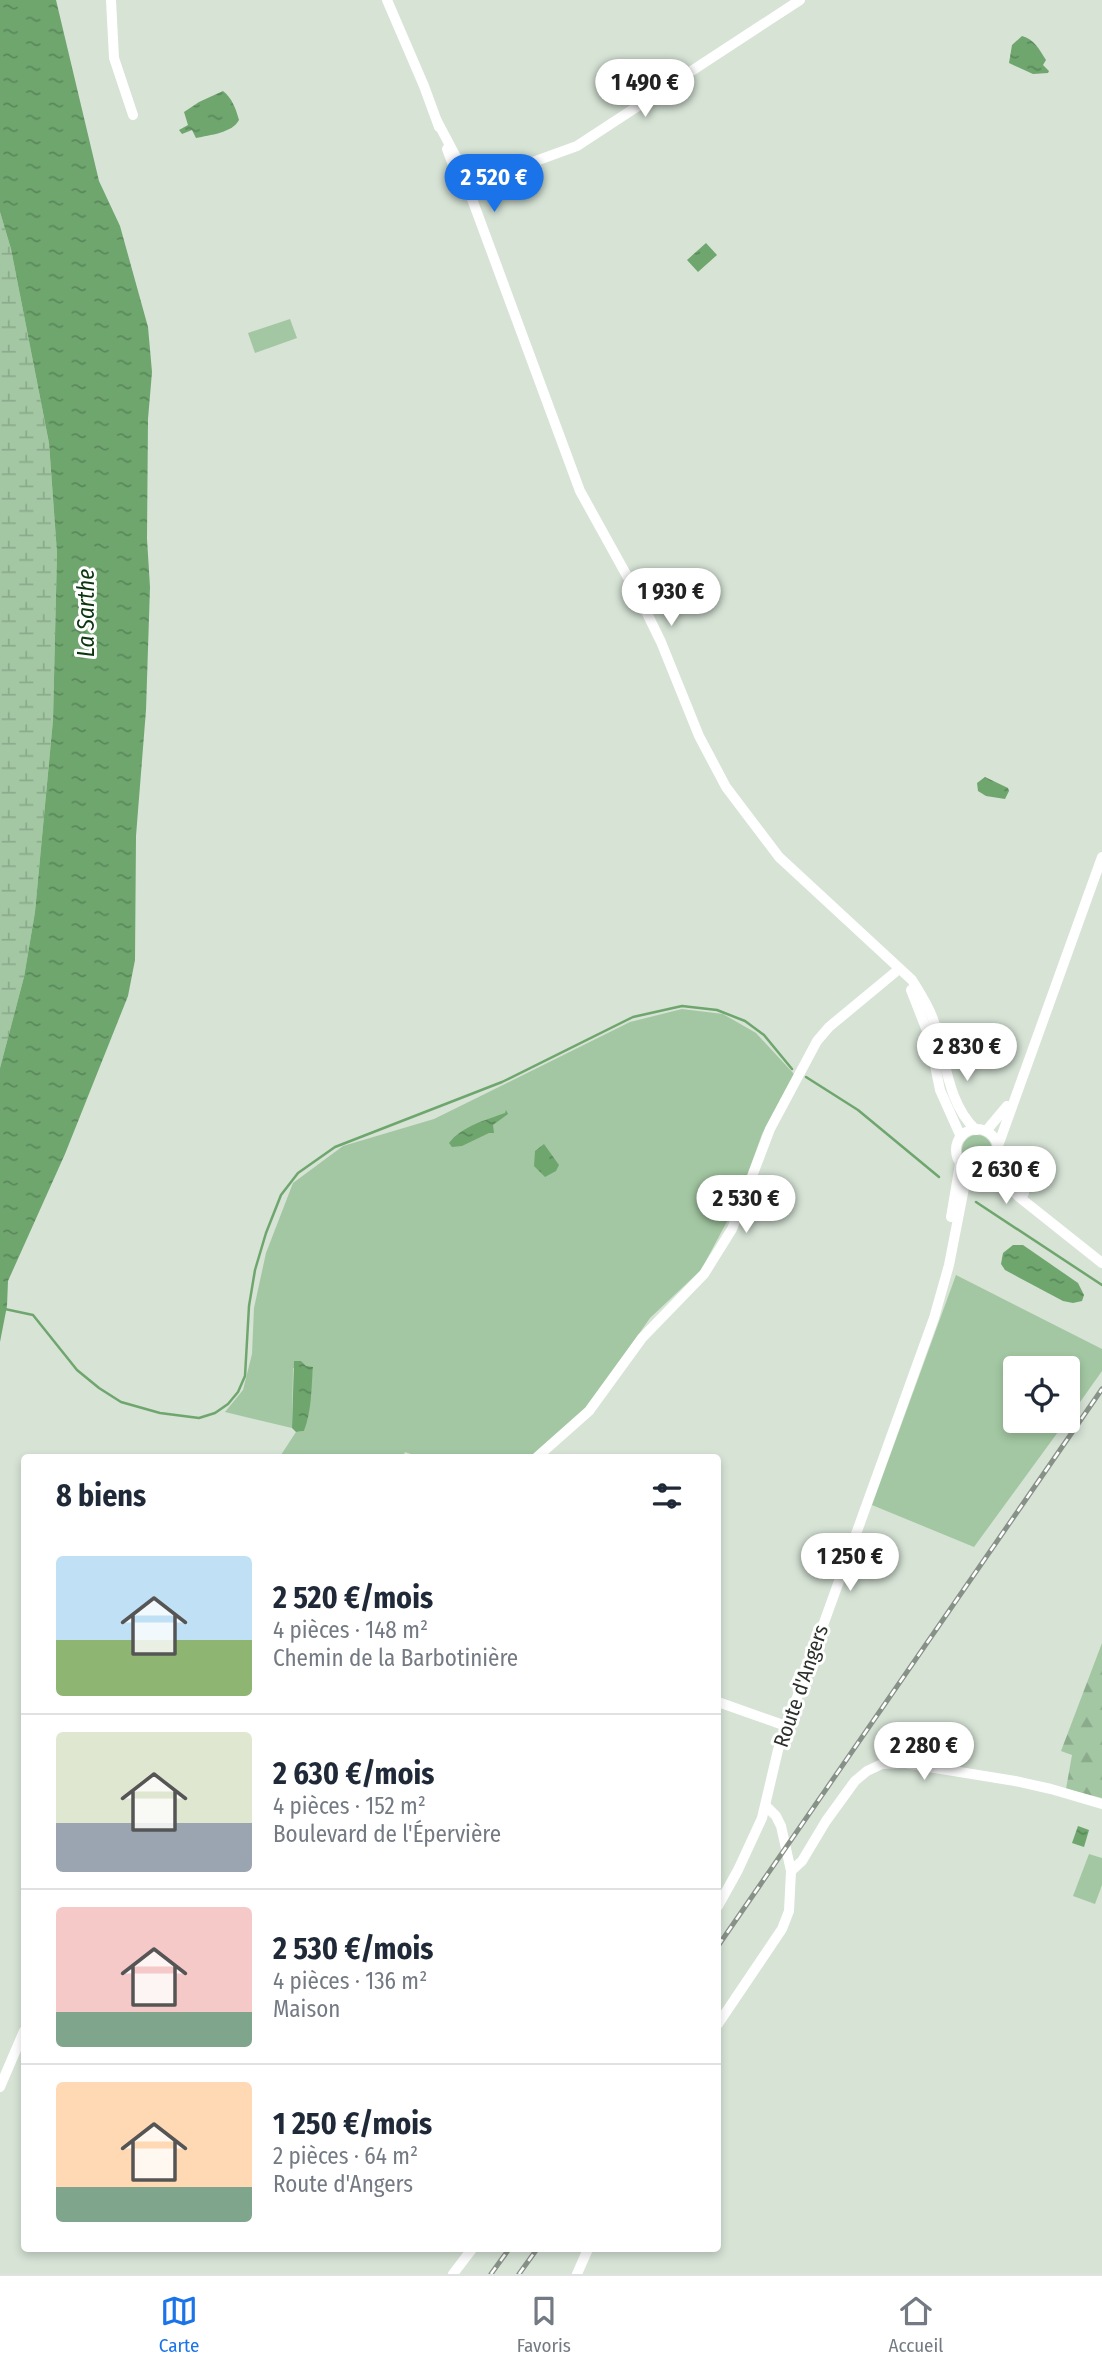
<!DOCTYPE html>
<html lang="fr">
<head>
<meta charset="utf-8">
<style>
	body { margin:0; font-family:"Fira Sans Condensed",sans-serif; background:#f2f2f3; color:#1f2937; height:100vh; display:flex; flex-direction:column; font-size:26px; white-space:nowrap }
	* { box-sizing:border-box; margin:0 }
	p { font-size:23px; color:#747a83 }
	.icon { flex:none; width:38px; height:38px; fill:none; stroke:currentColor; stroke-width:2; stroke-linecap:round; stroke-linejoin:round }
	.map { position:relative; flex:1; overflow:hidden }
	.details { position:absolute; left:21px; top:1454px; width:700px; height:798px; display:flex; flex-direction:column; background:#fff; border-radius:7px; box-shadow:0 4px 10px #0003 }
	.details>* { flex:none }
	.controls { position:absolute; left:1003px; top:1356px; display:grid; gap:14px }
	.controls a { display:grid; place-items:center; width:77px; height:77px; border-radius:7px; background:#fff; box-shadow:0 4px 10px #0003; font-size:35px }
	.price { position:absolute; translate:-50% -60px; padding:0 16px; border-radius:24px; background:#fff; color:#222; font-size:23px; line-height:46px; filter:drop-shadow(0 2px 4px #0008) }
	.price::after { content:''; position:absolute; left:50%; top:42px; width:21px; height:16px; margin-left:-10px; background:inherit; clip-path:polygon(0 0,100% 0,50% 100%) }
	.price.selected { background:#1a73e8; color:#fff }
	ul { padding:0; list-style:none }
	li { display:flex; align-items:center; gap:21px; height:175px; padding:0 35px }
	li+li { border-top:2px solid #e0e1e3 }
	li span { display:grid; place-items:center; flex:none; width:196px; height:140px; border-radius:7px; color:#555 }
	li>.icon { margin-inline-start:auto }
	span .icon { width:84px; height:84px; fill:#fffc; stroke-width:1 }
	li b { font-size:30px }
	h2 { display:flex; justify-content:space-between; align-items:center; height:84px; padding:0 35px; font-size:30px }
	.tab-bar { display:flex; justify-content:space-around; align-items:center; height:98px; border-top:2px solid #e0e1e3; background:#fff; font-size:19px; color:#747a83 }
	.tab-bar a { display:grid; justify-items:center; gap:4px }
	.tab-bar .selected { color:#1a73e8 }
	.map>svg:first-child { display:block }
	.grass { fill:#a3c7a2 }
	.forest { fill:url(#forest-firs) }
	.wetland { fill:url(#wetland-marsh) }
	.water { fill:url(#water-ripples) }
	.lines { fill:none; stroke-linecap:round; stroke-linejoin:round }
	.stream { stroke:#6ea66e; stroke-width:2.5 }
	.minor { stroke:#fff; stroke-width:10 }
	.rail-casing { stroke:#889188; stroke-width:5 }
	.rail { stroke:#fff; stroke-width:2.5; stroke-dasharray:8; stroke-linecap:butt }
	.labels { text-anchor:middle; stroke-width:6; stroke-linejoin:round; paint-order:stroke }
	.street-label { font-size:21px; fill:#2b302b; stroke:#fff }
	.water-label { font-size:23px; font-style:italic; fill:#0c350f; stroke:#fff }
</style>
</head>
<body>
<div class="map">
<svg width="1102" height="2274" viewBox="0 0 1102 2274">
	<defs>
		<pattern id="forest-firs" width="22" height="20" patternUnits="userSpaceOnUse" patternTransform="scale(1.75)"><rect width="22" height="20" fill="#a3c7a2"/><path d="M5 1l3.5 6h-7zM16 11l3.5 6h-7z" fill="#8cab8c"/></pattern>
		<pattern id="wetland-marsh" width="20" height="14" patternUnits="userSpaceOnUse" patternTransform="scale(1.75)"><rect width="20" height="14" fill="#a3c7a2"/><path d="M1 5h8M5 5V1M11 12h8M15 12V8" fill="none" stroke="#8cab8c"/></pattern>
		<pattern id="water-ripples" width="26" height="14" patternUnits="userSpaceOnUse" patternTransform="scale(1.75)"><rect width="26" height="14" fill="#6ea66e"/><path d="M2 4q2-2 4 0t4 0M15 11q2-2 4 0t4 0" fill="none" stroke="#5b885b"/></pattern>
	</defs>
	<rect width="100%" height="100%" fill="#d6e3d5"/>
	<g class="grass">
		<polygon points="290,319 297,338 255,353 248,333"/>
		<polygon points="682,1009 723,1014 756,1033 794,1074 762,1134 738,1201 701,1270 650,1318 587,1408 531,1458 422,1458 405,1452 402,1458 279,1458 296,1432 304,1431 313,1368 293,1368 292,1428 225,1412 243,1390 252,1354 254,1308 266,1253 293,1183 343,1146 434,1119 630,1022"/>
		<circle cx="977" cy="1150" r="15"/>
		<polygon points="956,1275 1102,1349 1102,1371 1068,1419 1068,1368 1015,1368 1015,1421 1066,1421 974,1547 872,1505"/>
		<polygon points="1089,1854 1102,1858 1102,1885 1095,1904 1073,1896"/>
	</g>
	<polygon class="forest" points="1102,1643 1102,1798 1066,1789 1072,1755 1061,1751"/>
	<polygon class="wetland" points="0,212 11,249 49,443 57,553 53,720 35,912 24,977 0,1068"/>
	<g class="water">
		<polygon points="0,0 56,0 99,181 120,226 148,327 152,372 148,419 147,539 150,587 146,710 136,836 135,960 128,996 65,1154 8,1281 7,1306 0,1342 0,1068 24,977 35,912 53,720 57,553 49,443 11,249 0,212"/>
		<path d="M1022,36C1034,39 1039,49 1046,60L1043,65L1049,71L1048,73L1033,74L1009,63L1012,45Z"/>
		<path d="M223,91C232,98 236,109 239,120C232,133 210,135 196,138L192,130L182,134L179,130L188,125L184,112L199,102Z"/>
		<polygon points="706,243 717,255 698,272 687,260"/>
		<polygon points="985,777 1008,788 1009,791 1005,799 986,796 978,791 977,783"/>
		<path d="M506,1110L508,1114L493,1125L494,1133H489L462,1146L452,1147L449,1143C462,1126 486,1120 505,1113Z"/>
		<polygon points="544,1144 559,1165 556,1171 545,1177 534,1166 535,1151"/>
		<polygon points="1013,1245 1023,1245 1078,1283 1084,1295 1082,1301 1073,1303 1063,1301 1005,1270 1001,1264 1003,1253"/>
		<path d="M294,1361H301L306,1366L313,1367C311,1390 312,1409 304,1431L296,1432L292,1428Z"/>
		<polygon points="1078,1826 1089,1830 1084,1847 1072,1843"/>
	</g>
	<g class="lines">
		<g class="stream">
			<polyline points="806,1077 858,1110 939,1177"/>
			<polyline points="976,1202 1102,1285"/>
			<polyline points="0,1308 33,1315 77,1370 99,1388 121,1402 160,1413 199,1418 215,1413 228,1404 238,1392 245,1376 249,1306 255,1270 266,1233 281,1195 298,1173 335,1147 502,1082 633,1017 682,1006 717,1010 745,1021 764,1035 792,1069"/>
		</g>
		<g class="minor">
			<polyline points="111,0 114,58 133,115"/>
			<polyline points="387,0 424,86 439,127"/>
			<path d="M437,121L464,172L472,199L580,491L642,603L661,642L699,736L726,787L779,857L912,980C920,993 928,1005 933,1019C946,1056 946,1102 976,1130"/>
			<polyline points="447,149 456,173 466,182"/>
			<polyline points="466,182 508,171 577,146 800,0"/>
			<polyline points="911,990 929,1036 940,1090 961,1137"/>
			<circle cx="977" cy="1150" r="21"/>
			<polyline points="986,1131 1007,1106"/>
			<polyline points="999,1143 1102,857"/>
			<polyline points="998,1155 1024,1193"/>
			<polyline points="986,1169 998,1176 1019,1197 1102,1263"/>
			<polyline points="951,1217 960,1164"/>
			<polyline points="536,1458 589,1411 642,1338 704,1274 732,1229 770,1129 817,1041 829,1027 899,969"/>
			<polyline points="718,1702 786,1726"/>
			<polyline points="791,1871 802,1861 826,1821 855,1781 867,1771 882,1764 904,1763 1015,1781 1051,1789 1102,1804"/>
			<polyline points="718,1906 738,1870 762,1818 778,1750 934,1318 949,1265 964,1188 975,1170"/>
			<polyline points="718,2024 782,1929 789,1911 791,1871 781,1826 776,1816 766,1806"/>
			<polyline points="0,2087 24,2031"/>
			<polyline points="453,2274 472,2249"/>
			<polyline points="577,2274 588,2249"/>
		</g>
		<defs>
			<g id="rail">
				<polyline points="718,1946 1102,1389"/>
				<polyline points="491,2274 509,2249"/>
				<polyline points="519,2274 537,2249"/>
			</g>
		</defs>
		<use href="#rail" class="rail-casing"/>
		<use href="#rail" class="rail"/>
	</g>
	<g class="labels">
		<g class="street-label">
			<text transform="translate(801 1686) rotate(-71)" y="7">Route d'Angers</text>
		</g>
		<g class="water-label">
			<text transform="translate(86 613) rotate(-90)" y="8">La Sarthe</text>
		</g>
	</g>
</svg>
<div class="controls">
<a><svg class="icon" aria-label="locate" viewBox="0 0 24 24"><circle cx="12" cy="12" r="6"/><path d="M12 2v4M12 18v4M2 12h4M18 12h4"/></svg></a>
</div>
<b class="price" style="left:645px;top:119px">1 490 €</b>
<b class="price selected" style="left:494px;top:214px">2 520 €</b>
<b class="price" style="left:671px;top:628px">1 930 €</b>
<b class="price" style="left:967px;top:1083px">2 830 €</b>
<b class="price" style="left:1006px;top:1206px">2 630 €</b>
<b class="price" style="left:746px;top:1235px">2 530 €</b>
<b class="price" style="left:850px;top:1593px">1 250 €</b>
<b class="price" style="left:924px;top:1782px">2 280 €</b>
<section class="details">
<h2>8 biens<svg class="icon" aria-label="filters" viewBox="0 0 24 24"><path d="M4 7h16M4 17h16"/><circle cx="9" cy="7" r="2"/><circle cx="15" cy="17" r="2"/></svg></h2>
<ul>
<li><span style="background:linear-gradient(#bfe0f5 60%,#8fb573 0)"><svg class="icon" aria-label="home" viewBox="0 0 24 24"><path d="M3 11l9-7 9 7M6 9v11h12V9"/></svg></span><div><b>2 520 €/mois</b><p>4 pièces · 148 m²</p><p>Chemin de la Barbotinière</p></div></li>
<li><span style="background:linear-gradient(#dfe7d0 65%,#9aa5b1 0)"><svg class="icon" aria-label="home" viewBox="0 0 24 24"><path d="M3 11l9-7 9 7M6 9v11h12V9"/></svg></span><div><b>2 630 €/mois</b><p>4 pièces · 152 m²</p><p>Boulevard de l'Épervière</p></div></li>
<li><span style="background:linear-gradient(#f6c9c9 75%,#7fa58c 0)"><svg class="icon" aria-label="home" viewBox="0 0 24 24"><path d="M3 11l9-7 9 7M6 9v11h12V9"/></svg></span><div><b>2 530 €/mois</b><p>4 pièces · 136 m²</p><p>Maison</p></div></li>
<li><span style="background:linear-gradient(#ffd9b3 75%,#7fa58c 0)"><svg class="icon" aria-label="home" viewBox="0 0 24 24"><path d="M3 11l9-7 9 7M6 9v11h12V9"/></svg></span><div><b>1 250 €/mois</b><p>2 pièces · 64 m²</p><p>Route d'Angers</p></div></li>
</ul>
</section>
</div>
<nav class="tab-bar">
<a class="selected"><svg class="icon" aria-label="map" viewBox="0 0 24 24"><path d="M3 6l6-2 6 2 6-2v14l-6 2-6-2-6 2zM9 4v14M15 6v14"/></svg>Carte</a>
<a><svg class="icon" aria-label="saved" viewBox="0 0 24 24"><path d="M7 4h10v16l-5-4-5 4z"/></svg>Favoris</a>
<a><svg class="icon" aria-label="home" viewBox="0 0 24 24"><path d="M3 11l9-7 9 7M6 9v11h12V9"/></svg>Accueil</a>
</nav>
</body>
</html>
